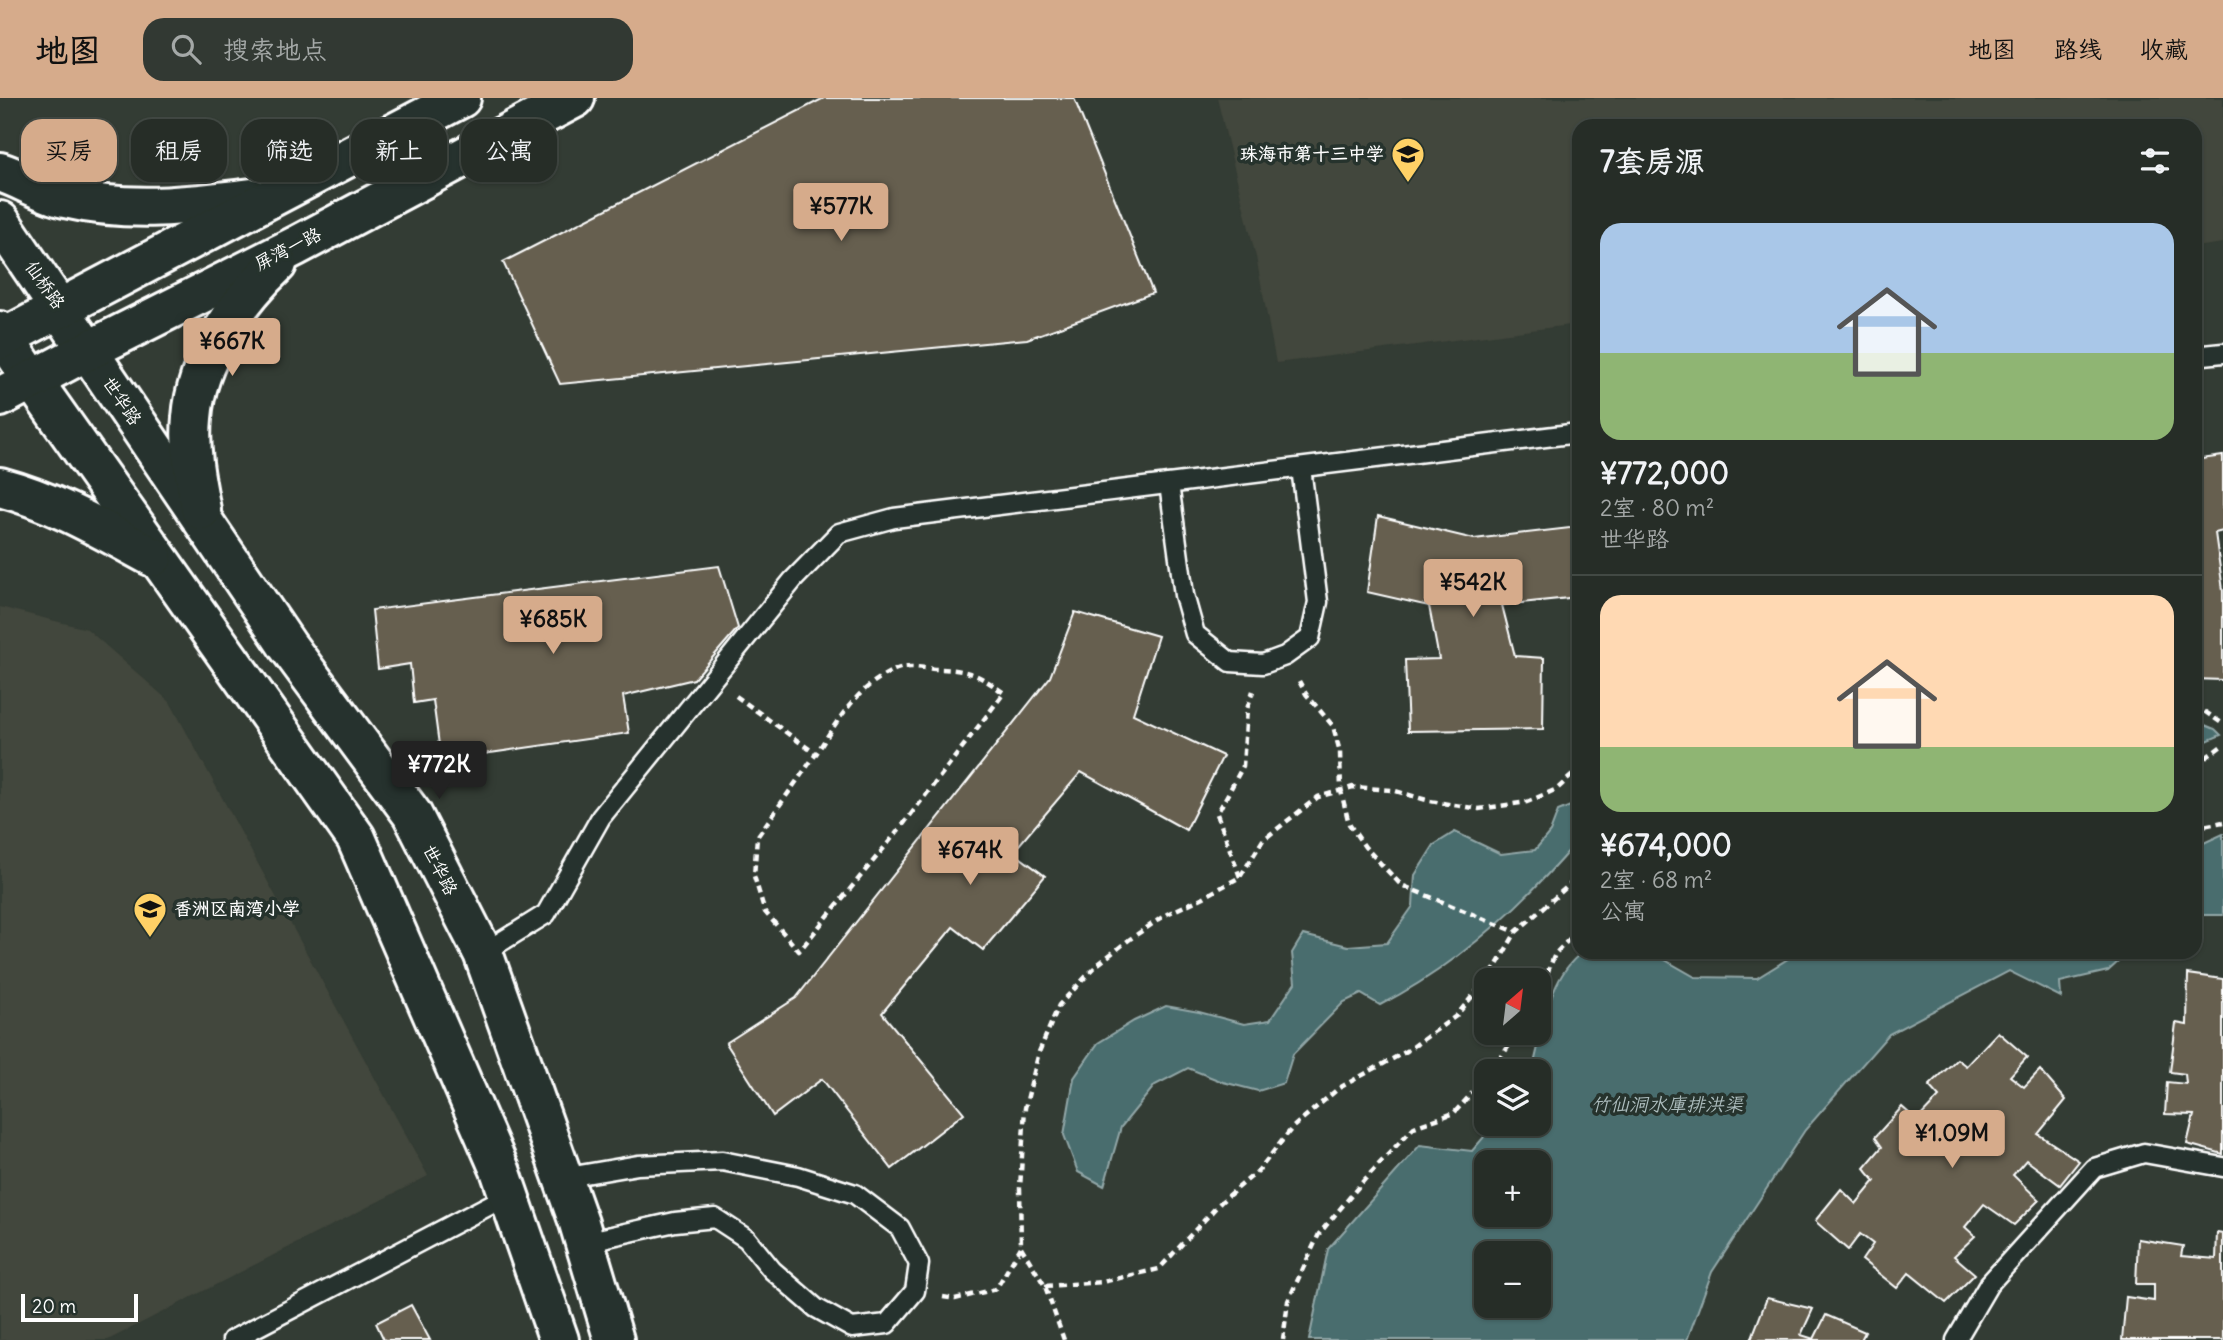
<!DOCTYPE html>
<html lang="zh">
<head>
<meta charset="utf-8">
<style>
	body { margin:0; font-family:Delius,"LXGW WenKai TC",sans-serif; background:#323933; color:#f1f3f6; height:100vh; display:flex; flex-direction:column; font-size:26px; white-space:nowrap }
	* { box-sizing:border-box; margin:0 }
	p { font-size:23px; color:#a4a8a7 }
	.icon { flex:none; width:38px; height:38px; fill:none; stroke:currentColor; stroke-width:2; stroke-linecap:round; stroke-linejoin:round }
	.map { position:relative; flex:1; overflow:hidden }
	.side { position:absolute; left:1572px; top:21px; width:630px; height:840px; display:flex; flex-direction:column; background:#262d27; border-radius:21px; box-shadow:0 2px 5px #0004,0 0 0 2px #424944 }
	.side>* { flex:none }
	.hud { position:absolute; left:21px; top:21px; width:665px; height:63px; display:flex; gap:14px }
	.needle { width:46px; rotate:28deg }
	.controls { position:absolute; left:1474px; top:870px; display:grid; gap:14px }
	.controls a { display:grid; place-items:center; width:77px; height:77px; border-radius:14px; background:#262d27; box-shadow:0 2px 5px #0004,0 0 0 2px #424944; font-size:35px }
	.scale { position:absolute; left:21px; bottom:18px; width:117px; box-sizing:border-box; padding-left:7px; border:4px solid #fff; border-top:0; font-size:19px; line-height:24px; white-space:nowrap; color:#fff; -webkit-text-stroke:5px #26332d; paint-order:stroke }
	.price { position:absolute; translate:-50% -60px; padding:0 16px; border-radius:7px; background:#d6ab8b; color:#111; font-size:23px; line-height:46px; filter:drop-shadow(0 2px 4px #0008) }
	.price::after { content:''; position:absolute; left:50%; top:42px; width:21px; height:16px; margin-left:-10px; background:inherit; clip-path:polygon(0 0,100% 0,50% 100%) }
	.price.current { background:#222; color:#fff }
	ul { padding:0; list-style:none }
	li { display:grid; align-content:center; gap:14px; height:371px; padding:0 28px }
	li+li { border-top:2px solid #424944 }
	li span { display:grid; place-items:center; height:217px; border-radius:21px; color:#555 }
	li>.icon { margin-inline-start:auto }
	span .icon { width:126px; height:126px; fill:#fffc; stroke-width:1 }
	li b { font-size:30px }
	h2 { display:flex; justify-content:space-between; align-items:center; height:84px; padding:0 28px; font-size:30px }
	.chip { padding:0 24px; border-radius:21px; background:#262d27; box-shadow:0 2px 5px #0004,0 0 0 2px #424944; font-size:24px; line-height:63px }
	.chip.current { background:#d6ab8b; color:#111 }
	header { display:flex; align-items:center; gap:42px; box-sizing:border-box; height:98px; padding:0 35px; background:#d6ab8b; color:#111 }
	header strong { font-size:33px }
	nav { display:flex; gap:38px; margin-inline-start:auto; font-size:24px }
	.search { width:490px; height:63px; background:#323933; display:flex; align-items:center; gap:18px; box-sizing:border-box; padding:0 24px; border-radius:21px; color:#a4a8a7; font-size:26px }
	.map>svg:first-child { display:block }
	.built { fill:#42463c }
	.water { fill:#496d6e; stroke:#92a7a8; stroke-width:2; fill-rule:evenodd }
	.building { fill:#665f4f; stroke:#fff; stroke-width:2 }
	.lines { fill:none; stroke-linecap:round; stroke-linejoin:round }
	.lane-casing { stroke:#fff; stroke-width:23 }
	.secondary-casing { stroke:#fff; stroke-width:44 }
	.path { stroke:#fff; stroke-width:4.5; stroke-dasharray:7 5; stroke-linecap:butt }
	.lane { stroke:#26332d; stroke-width:18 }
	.secondary { stroke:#26332d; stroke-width:38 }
	.labels { text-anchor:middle; stroke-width:7; stroke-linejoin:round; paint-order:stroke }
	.poi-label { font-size:18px; font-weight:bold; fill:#fff; stroke:#26332d; text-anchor:end }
	.street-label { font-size:18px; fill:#fff; stroke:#26332d }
	.water-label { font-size:19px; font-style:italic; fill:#adbdbe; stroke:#26332d }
</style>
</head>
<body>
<header>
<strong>地图</strong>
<div class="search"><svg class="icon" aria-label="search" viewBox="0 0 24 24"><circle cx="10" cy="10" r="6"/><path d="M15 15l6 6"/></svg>搜索地点</div>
<nav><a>地图</a><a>路线</a><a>收藏</a></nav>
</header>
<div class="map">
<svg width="2223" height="1242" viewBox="0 0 2223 1242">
	<rect width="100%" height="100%" fill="#333c34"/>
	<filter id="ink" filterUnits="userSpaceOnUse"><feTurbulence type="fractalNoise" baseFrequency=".0143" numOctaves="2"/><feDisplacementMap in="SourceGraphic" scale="14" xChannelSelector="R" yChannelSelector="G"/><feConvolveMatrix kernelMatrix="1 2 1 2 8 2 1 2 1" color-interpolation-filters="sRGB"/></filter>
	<g filter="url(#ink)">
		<g class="built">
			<polygon points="1217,0 2223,0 2223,145 2195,149 2194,28 1578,28 1578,226 1276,265 1256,159"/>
			<polygon points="0,509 87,531 170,604 428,1078 108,1242 0,1242"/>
		</g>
		<g class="water">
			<polygon points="2195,623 2215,631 2221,637 2195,648"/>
			<path d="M1578,705V742C1523,807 1457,868 1380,907L1361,896L1344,904L1293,956L1284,985L1258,993L1223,984L1188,970L1155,987L1121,1029L1104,1088L1078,1074L1064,1037L1074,980L1098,945L1134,923L1166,908L1199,914L1244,926L1270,922L1295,885L1292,855L1303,837L1348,848L1387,845L1413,808L1415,777L1434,747L1455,734L1501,756L1535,752L1550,734L1558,713Z"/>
			<polygon points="2223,736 2223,817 2195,817 2195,749"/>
			<path d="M1583,854H1651L1695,879L1757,880L1799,854H2129L2108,873L2060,884L2061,899L2009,873L1889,936L1805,1032L1712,1174L1687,1242H1309L1328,1151L1420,1047L1472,1053L1495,1026H1538V973H1532C1543,934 1548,878 1583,854ZM1486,1064H1538V1116H1486ZM1486,1155H1538V1208H1486Z"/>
		</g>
		<g class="building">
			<polygon points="824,0 1074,0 1153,195 1027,241 560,286 503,164"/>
			<polygon points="2223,358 2223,433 2215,435 2223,492 2223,582 2194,581 2194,362"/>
			<polygon points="1378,418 1474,441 1578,429 1578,499 1502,507 1515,558 1544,560 1543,631 1408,633 1405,562 1439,561 1429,508 1367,494"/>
			<polygon points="719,468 738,530 694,581 623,598 629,635 441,662 433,602 414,605 410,566 378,571 372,512"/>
			<polygon points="1075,514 1158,538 1133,616 1223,658 1186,732 1081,674 1013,754 1045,778 983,852 953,829 882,915 964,1015 892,1071 822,981 773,1018 726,945 796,900 1050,579"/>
			<polygon points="2188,876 2223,881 2223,1056 2187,1046 2194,1017 2165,1016 2167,984 2186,986 2185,976 2170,974 2176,925 2187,927"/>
			<polygon points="1998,934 2027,959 2010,978 2024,989 2040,972 2066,1002 2038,1036 2079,1063 2060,1087 2026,1062 2013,1077 2039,1102 2014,1127 1984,1106 1965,1129 1975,1138 1954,1158 1975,1176 1946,1205 1909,1175 1897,1190 1862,1162 1873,1146 1860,1136 1848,1152 1815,1123 1841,1091 1856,1106 1875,1083 1864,1070 1882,1049 1875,1039 1902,1009 1917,1022 1939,999 1929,988 1957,961 1966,968"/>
			<polygon points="2217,1135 2223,1136 2223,1242 2122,1242 2126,1199 2154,1203 2154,1186 2136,1186 2138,1141 2183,1148 2181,1158 2216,1161"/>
			<polygon points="1767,1200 1813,1211 1801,1237 1814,1241 1826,1217 1865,1234 1861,1242 1751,1242"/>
			<polygon points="411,1207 430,1242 384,1242 376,1225"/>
		</g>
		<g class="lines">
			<defs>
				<g id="lane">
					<polyline points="2194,258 2223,255"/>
					<polyline points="1169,386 1184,497 1195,536 1230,564 1263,566 1285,558 1310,540 1318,504 1301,370"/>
					<polyline points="483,855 546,816 601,719 793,482 839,435 894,420 1578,335"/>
					<polyline points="562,1080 638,1067 722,1063 798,1078 855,1096 900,1130 919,1166 915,1193 887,1226 852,1230 816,1210 772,1172 747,1141 715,1120 675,1124 585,1144"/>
					<polyline points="232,1242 509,1097"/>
					<polyline points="1956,1242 1989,1186 2094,1070 2144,1055 2223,1069"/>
				</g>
				<g id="secondary">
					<path d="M0,74C22,81 43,95 65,100C128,115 189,108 252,100"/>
					<polyline points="0,123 287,547 412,716 483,855 579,1125 614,1242"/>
					<polyline points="0,233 33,283 356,740 500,1072 559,1242"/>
					<polyline points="0,242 461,0"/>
					<polyline points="0,299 87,253 296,148 575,0"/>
					<path d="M0,389C56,404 103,432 153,459"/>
					<path d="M201,412C195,382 189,350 192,320C196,262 237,204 277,166"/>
				</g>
			</defs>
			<use href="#lane" class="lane-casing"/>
			<use href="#secondary" class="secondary-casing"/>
			<g class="path">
				<polyline points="1299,583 1306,596 1333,628 1340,654 1341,693 1349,726 1365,749 1401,787 1516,834"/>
				<path d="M736,598L816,656L757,739L754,778L765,814L799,853L902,728L1004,595C978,576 968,571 934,571C924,570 907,567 897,571C859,586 837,623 816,656"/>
				<polyline points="2194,609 2198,609 2223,626"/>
				<polyline points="2194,664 2204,661 2223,647"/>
				<polyline points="2194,730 2223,724"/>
				<polyline points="1240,779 1217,716 1243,668 1247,611 1253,593"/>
				<polyline points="1720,854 1730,858 1737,854"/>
				<polyline points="1538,898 1555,856 1578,832"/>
				<polyline points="1492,973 1518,934"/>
				<polyline points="1021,1149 1045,1188 1064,1242"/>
				<polyline points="1045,1188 1102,1184 1159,1171 1221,1104 1258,1073 1293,1029 1339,990 1407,953 1456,918 1494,872 1516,834 1578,779"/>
				<polyline points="943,1199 955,1201 996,1191 1021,1149 1020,1090 1025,1010 1039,954 1059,907 1097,867 1130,841 1167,816 1204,799 1240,779 1263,742 1318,699 1353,689 1392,692 1430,703 1479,711 1527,704 1557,691 1578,672"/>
				<polyline points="1283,1242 1288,1203 1319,1136 1365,1081 1414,1029 1454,1015 1486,980"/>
			</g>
			<use href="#lane" class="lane"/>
			<use href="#secondary" class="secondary"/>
		</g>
	</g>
	<defs>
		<symbol id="school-pin" viewBox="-11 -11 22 30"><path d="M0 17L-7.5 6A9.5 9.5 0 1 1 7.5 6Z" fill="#ffd166" stroke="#26332d"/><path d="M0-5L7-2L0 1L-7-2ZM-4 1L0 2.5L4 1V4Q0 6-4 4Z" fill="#111"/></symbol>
	</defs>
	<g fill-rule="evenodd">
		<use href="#school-pin" x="1389" y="37" width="38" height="52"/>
		<use href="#school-pin" x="131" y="792" width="38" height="52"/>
	</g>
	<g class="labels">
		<g class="poi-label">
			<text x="1384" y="62">珠海市第十三中学</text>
			<text x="174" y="817" text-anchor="start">香洲区南湾小学</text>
		</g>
		<g class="street-label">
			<text transform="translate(288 151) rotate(-27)" y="6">屏湾一路</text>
			<text transform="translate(45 187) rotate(55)" y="6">仙桥路</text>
			<text transform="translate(122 303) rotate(56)" y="6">世华路</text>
			<text transform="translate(440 772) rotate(63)" y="6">世华路</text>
		</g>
		<g class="water-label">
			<text x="1667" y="1013">竹仙洞水庫排洪渠</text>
		</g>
	</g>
</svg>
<div class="controls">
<a><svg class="needle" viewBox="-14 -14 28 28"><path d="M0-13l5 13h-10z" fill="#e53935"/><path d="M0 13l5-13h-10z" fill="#a4a8a7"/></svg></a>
<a><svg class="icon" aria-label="layers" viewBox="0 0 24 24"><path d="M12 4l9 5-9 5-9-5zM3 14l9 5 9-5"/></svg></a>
<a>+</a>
<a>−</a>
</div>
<div class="scale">20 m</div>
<b class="price" style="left:841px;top:145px">¥577K</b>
<b class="price" style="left:232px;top:280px">¥667K</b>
<b class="price" style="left:1473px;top:521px">¥542K</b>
<b class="price" style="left:553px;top:558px">¥685K</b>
<b class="price current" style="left:439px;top:703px">¥772K</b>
<b class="price" style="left:970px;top:789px">¥674K</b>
<b class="price" style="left:1952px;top:1072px">¥1.09M</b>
<div class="hud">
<a class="chip current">买房</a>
<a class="chip">租房</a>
<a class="chip">筛选</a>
<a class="chip">新上</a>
<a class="chip">公寓</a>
</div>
<section class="side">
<h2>7套房源<svg class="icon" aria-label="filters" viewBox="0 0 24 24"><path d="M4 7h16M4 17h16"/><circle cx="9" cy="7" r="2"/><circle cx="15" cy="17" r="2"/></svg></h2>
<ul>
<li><span style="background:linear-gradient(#a9c7e8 60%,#8fb573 0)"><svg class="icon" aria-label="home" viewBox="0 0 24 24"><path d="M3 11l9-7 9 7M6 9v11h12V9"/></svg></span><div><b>¥772,000</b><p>2室 · 80 m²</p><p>世华路</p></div></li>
<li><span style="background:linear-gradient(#ffd9b3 70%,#8fb573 0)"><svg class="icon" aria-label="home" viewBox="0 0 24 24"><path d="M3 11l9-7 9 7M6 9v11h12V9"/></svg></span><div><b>¥674,000</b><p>2室 · 68 m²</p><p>公寓</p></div></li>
</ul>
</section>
</div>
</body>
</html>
